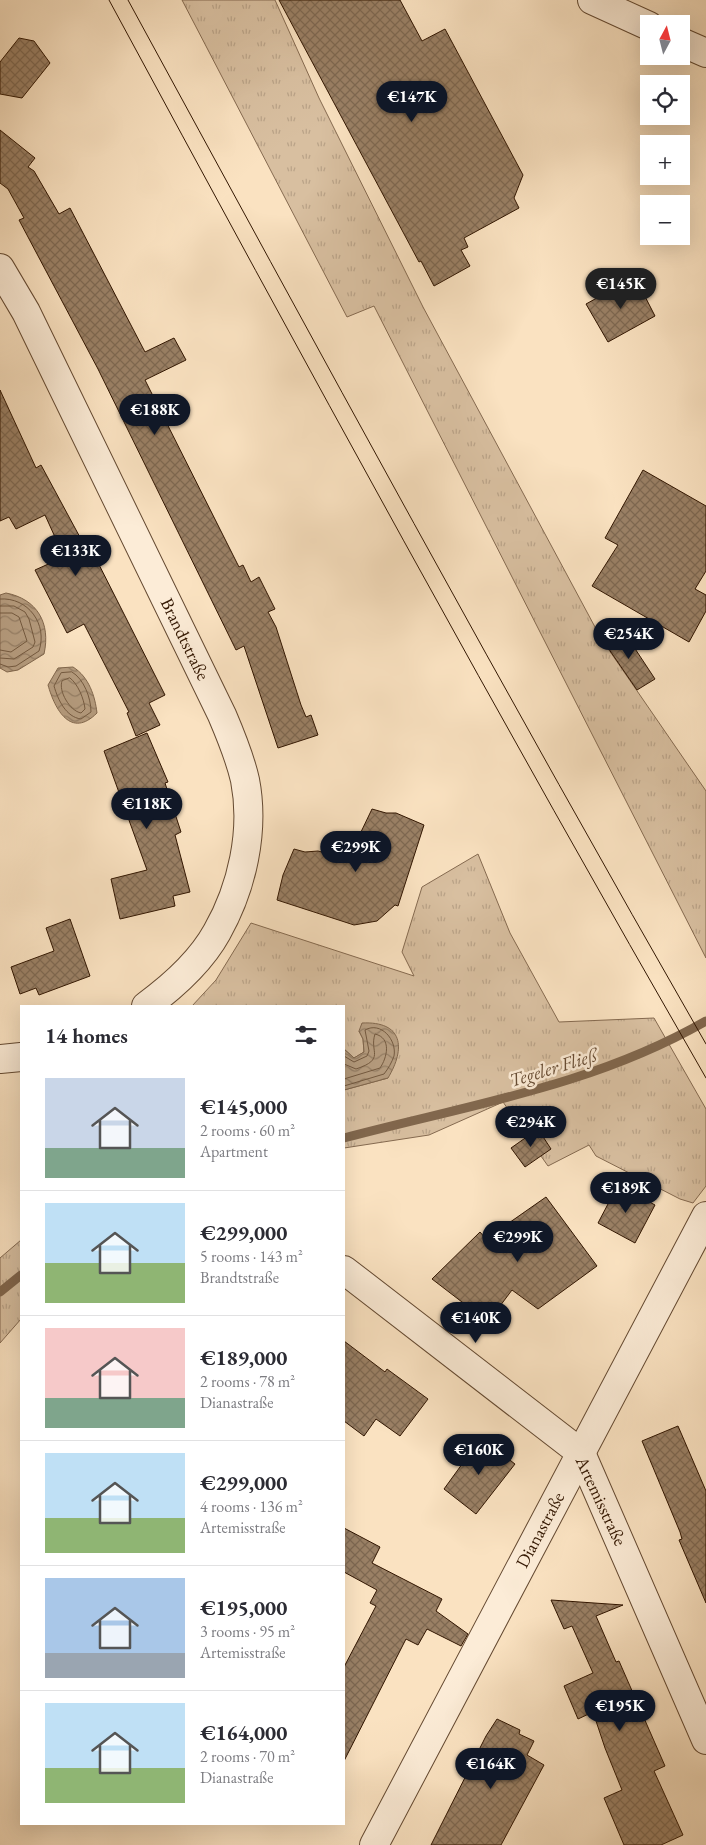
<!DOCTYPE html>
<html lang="en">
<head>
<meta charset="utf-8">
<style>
	body { margin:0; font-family:"EB Garamond",serif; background:#f2f2f3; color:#2b2b33; height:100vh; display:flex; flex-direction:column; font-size:19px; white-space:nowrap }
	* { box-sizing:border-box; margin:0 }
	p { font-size:16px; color:#7c7c81 }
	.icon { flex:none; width:28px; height:28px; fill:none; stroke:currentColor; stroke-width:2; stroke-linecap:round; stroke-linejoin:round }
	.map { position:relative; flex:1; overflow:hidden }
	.sheet { position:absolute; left:20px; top:1005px; width:325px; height:820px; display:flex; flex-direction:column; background:#fff; border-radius:0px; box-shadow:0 5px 20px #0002 }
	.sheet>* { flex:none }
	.needle { width:32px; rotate:7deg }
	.controls { position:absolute; left:640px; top:15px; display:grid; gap:10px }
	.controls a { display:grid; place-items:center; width:50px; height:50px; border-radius:0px; background:#fff; box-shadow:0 5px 20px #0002; font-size:25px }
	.price { position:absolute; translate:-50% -42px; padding:0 11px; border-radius:18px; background:#111827; color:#fff; font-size:16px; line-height:32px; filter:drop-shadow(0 1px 2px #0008) }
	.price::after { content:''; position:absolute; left:50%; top:30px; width:15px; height:11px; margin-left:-8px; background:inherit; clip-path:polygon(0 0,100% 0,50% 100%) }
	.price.selected { background:#222; color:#fff }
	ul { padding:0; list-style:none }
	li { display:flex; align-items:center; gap:15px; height:125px; padding:0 25px }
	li+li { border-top:1px solid #e1e1e2 }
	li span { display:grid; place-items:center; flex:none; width:140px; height:100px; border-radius:0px; color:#555 }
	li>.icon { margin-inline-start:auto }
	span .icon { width:60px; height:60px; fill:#fffc; stroke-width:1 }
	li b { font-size:21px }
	h2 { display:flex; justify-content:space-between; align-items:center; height:60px; padding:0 25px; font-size:21px }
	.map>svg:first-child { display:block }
	.grass { fill:url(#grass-tufts); stroke:#856a50 }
	.water { fill:url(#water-waves); stroke:#81674d }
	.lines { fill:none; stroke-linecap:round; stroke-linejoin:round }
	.shore { stroke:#745a40; stroke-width:1 }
	.stream { stroke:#81674d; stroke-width:9 }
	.building { fill:url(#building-cross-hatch); stroke:#321601 }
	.minor-casing { stroke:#644931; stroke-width:30 }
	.minor { stroke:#fcecd7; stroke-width:28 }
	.tram { stroke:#321601; stroke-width:1 }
	.labels { text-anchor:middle; stroke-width:5; stroke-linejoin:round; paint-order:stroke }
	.street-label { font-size:18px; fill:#321601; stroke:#fcecd7 }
	.water-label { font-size:19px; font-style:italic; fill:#674c34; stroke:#fcecd7 }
</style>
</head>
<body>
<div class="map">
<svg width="706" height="1845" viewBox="0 0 706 1845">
	<defs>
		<pattern id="grass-tufts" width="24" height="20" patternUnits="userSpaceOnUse" patternTransform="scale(1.25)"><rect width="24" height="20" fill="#d8bfa0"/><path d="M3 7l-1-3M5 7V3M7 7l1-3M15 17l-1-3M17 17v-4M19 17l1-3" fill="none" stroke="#baa388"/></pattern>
		<pattern id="water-waves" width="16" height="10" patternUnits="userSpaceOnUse" patternTransform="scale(1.25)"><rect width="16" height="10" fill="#b69d80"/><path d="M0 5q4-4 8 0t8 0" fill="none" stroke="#957f66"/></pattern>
		<pattern id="building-cross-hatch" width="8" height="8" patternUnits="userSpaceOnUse" patternTransform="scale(1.25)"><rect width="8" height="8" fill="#9a8065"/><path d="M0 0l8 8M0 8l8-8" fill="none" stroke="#7e6851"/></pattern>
	</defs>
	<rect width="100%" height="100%" fill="#fae2c1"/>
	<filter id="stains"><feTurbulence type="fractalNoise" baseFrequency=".004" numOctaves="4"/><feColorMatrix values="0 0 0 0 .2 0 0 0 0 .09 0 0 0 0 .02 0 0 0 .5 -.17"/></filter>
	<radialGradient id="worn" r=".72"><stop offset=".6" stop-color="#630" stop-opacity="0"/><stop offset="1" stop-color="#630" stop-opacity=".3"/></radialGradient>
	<g class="grass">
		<polygon points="182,0 275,0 319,98 423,307 602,640 706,791 706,958 374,306 347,317"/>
		<polygon points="478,854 510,933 559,1022 654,1018 706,1109 706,1186 693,1203 680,1199 596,1156 589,1145 548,1166 503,1102 429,1135 344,1148 344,1090 388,1078 359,1031 363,1039 364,1052 354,1058 344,1049 344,1006 192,1006 216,980 251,923 414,976 402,952 422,887"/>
		<polygon points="21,1240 21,1319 0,1343 0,1258"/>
	</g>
	<g class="water">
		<path d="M6,593C37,599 51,623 44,654L18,670L7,672L0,668V595Z"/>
		<path d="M73,667C89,677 95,696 97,713C71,739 55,710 48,685L58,668Z"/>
		<path d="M362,1023C403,1021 406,1048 388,1078L344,1090V1049L354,1058L364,1052L363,1039L359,1031Z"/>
	</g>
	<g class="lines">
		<g class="shore">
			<path d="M0,599C28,597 48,624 39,651L16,666L8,667L0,664"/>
			<polyline points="0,606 14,606 25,612 29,619 35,642 33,647 14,659 0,658"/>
			<polyline points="0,613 12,613 19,617 27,641 11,652 0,650"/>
			<path d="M72,672C84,679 91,698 91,712L81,719C66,717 58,700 54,686L61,673Z"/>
			<path d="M70,678C78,684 84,699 85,709L81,713C70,711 58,691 62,681Z"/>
			<path d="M344,1056L354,1062L367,1056L369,1051L365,1030C381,1021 397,1040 394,1056C392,1062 388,1069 384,1074L344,1086"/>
			<path d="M344,1064L356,1069C386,1059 369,1052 375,1034C392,1038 387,1058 380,1068L344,1079"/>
		</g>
		<g class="stream">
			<path d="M344,1138C468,1105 593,1086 706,1021"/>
			<polyline points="0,1292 21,1275"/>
		</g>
	</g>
	<g class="building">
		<polygon points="279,0 400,0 422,41 445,29 523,175 514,198 519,208 464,238 468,247 461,250 470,266 434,286 421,261 419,262"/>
		<polygon points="19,38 34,41 50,63 22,98 0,94 0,62"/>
		<polygon points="0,130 35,158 28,167 34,171 59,214 70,208 145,352 174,338 186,360 145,380 239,567 243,565 251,582 259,577 275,609 268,612 276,627 301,705 306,717 311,715 318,735 278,748 244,646 236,650 98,369 19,220 24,218 8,189 0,183"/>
		<polygon points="635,277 655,316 608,342 586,304"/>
		<polygon points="0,390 36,468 41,465 82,541 86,539 165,695 149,703 160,725 136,736 127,713 129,712 84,624 67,633 35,570 64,557 45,515 16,529 9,517 0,521"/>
		<polygon points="643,470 706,506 706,571 695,589 706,595 706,611 689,642 592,586 618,545 605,538"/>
		<polygon points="622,629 655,679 637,690 604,642"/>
		<polygon points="147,733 168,782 165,783 181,832 175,835 190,892 173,896 175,906 120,919 111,879 147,870 104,751"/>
		<polygon points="372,809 386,813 396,813 424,825 398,906 395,905 377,921 354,925 277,900 283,875 294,849 305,852 318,851 348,859"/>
		<polygon points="70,919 90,976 39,995 36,988 20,994 11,967 54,951 46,928"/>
		<polygon points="538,1129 551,1149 525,1167 511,1148"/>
		<polygon points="618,1185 655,1205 635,1243 598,1223"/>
		<polygon points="546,1197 597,1266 538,1309 512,1290 488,1322 432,1279 480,1232 486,1239"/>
		<polygon points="344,1341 385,1372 387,1369 428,1399 400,1436 376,1419 364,1436 344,1421"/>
		<polygon points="678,1426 706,1491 706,1603 679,1540 682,1539 680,1532 642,1441"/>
		<polygon points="481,1438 515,1464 476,1514 444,1489"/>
		<polygon points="344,1528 380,1547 372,1563 442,1599 436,1611 468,1634 461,1646 427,1629 418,1645 406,1639 344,1761 344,1667 376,1606 370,1603 377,1590 344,1572"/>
		<polygon points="551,1600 623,1605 596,1616 616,1662 619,1661 665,1766 654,1771 683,1835 661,1845 624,1845 604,1798 622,1790 605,1748 593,1712 578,1719 564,1686 593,1673 572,1626 564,1629"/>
		<polygon points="497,1719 520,1730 519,1734 534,1741 527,1755 544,1765 501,1845 431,1845 486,1736"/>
	</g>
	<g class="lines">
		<defs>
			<g id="minor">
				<polyline points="592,0 649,26"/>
				<polyline points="681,42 706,53"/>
				<path d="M0,268L26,312L222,715C231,736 240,758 245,780C255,831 242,888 217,932C201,961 172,987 146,1006"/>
				<polyline points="0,1059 21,1057"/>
				<polyline points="344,1270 581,1453 706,1740"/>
				<polyline points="374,1845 706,1216"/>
			</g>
		</defs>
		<use href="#minor" class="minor-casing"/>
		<use href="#minor" class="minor"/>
		<g class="tram">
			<path d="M109,0C304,361 501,722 706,1078"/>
			<path d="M128,0C318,349 508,699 706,1044"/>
		</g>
	</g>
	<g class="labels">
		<g class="street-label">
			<text transform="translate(185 639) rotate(64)" y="6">Brandtstraße</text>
			<text transform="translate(601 1501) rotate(65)" y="6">Artemisstraße</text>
			<text transform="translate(540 1530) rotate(-62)" y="6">Dianastraße</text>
		</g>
		<g class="water-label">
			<text transform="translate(553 1067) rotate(-17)" y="7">Tegeler Fließ</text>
		</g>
	</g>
	<rect width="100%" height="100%" filter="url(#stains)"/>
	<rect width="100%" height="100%" fill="url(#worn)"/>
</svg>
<div class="controls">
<a><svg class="needle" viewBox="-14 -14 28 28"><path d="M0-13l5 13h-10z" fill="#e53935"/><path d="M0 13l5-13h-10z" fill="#7c7c81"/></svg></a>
<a><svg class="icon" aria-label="locate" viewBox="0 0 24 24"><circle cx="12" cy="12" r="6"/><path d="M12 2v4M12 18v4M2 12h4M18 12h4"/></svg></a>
<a>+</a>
<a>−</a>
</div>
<b class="price" style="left:412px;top:123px">€147K</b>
<b class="price selected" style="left:621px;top:310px">€145K</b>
<b class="price" style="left:155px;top:436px">€188K</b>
<b class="price" style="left:76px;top:577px">€133K</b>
<b class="price" style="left:629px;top:660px">€254K</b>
<b class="price" style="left:147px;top:830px">€118K</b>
<b class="price" style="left:356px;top:873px">€299K</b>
<b class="price" style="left:531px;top:1148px">€294K</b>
<b class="price" style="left:626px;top:1214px">€189K</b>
<b class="price" style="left:518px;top:1263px">€299K</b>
<b class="price" style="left:476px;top:1344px">€140K</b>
<b class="price" style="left:479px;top:1476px">€160K</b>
<b class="price" style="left:620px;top:1732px">€195K</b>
<b class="price" style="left:491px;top:1790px">€164K</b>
<section class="sheet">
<h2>14 homes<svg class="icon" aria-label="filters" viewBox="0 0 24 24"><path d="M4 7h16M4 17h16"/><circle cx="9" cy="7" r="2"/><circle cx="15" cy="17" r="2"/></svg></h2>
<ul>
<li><span style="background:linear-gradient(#c9d6e8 70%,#7fa58c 0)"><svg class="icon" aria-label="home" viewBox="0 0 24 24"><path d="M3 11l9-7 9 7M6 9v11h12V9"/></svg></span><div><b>€145,000</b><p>2 rooms · 60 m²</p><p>Apartment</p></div></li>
<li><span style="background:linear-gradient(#bfe0f5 60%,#8fb573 0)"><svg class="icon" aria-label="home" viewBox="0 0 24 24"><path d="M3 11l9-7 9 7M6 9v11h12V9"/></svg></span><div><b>€299,000</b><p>5 rooms · 143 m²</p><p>Brandtstraße</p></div></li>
<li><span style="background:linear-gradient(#f6c9c9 70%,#7fa58c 0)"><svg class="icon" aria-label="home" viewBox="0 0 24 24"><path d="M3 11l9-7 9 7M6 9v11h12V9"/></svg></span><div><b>€189,000</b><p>2 rooms · 78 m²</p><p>Dianastraße</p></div></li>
<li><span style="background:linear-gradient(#bfe0f5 65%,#8fb573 0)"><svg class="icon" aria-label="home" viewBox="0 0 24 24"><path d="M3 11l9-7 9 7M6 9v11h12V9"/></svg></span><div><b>€299,000</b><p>4 rooms · 136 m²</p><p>Artemisstraße</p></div></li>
<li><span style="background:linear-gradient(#a9c7e8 75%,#9aa5b1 0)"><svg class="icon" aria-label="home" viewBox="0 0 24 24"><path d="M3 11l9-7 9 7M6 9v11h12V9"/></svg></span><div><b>€195,000</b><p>3 rooms · 95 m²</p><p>Artemisstraße</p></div></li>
<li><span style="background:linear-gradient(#bfe0f5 65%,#8fb573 0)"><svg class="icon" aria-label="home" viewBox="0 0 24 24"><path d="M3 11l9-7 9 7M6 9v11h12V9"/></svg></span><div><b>€164,000</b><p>2 rooms · 70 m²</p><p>Dianastraße</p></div></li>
</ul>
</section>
</div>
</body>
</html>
